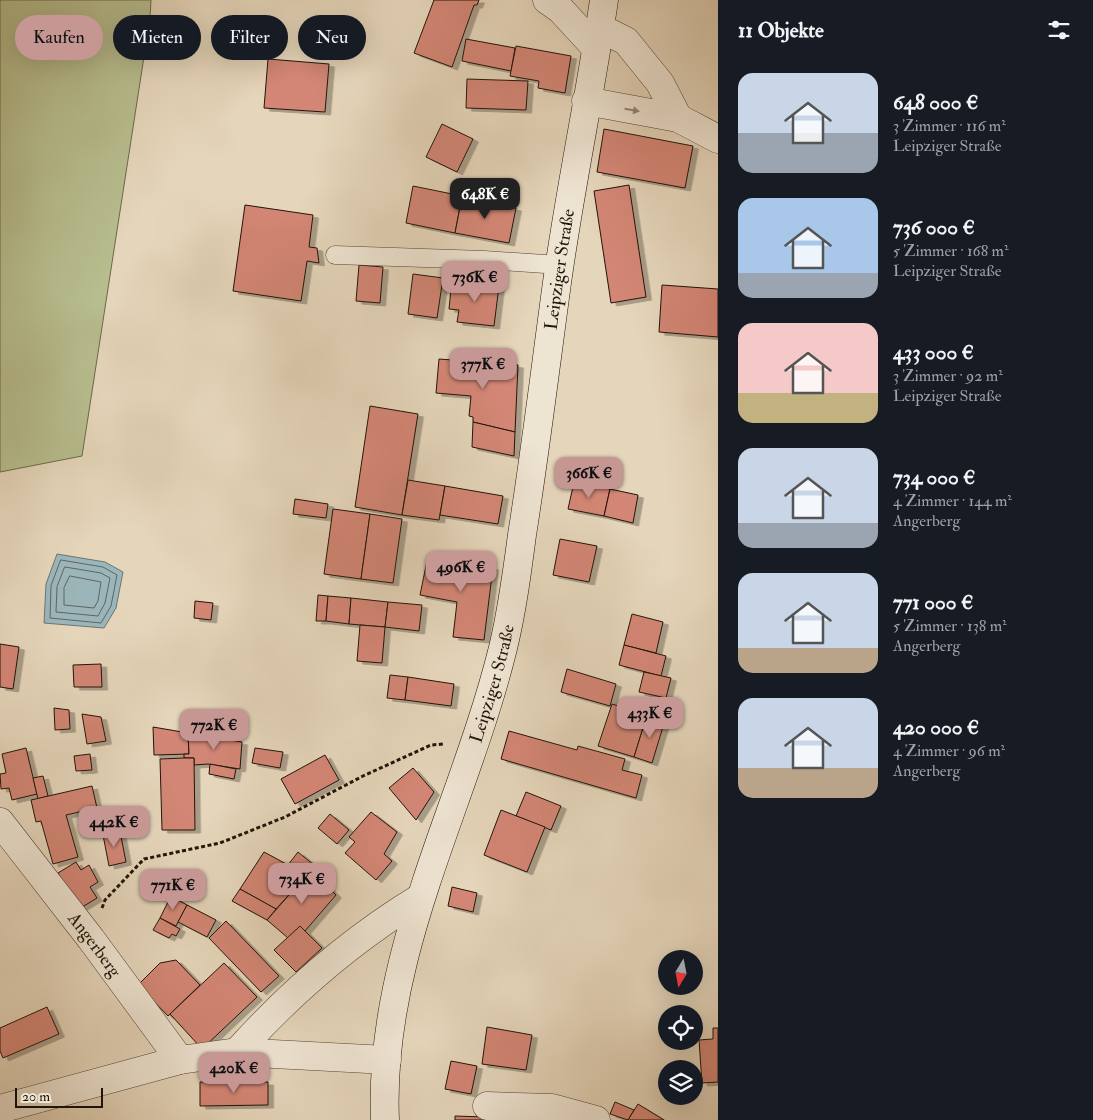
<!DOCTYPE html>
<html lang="de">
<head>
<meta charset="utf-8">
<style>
	body { margin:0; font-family:"IM FELL Double Pica",serif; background:#242831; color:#f1f3f6; height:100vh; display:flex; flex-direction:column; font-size:19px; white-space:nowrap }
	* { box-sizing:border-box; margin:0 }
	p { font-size:16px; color:#9ea1a6 }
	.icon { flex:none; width:28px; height:28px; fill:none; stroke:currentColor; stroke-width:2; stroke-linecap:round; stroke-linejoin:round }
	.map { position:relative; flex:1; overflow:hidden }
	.drawer { display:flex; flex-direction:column; background:#171b24; width:375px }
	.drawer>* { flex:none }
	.guide { position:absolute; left:15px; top:15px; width:475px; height:45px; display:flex; gap:10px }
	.needle { width:32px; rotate:190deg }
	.controls { position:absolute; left:658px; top:950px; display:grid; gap:10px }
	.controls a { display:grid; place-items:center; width:45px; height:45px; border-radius:50%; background:#171b24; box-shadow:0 5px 20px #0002; font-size:25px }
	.scale { position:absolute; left:15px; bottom:12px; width:88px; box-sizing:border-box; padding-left:5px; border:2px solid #211409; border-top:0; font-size:14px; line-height:18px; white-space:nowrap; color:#211409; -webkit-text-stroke:4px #eee4d2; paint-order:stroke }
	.price { position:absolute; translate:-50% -42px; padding:0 11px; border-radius:10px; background:#c59692; color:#111; font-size:16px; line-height:32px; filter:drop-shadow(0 1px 2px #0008) }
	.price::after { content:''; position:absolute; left:50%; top:30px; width:15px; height:11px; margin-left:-8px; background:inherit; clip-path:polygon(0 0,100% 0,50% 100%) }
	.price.selected { background:#222; color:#fff }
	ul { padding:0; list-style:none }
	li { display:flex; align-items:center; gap:15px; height:125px; padding:0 20px }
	li span { display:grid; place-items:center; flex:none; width:140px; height:100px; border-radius:15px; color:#555 }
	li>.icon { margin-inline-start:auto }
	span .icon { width:60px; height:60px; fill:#fffc; stroke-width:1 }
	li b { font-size:21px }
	h2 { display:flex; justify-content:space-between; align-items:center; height:60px; padding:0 20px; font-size:21px }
	.chip { padding:0 18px; border-radius:22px; background:#171b24; box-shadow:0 5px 20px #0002; font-size:18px; line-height:45px }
	.chip.selected { background:#c59692; color:#111 }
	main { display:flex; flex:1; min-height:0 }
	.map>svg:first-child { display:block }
	.green { fill:#b7bd8e; stroke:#6c684c }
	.water { fill:#9bb6bb; stroke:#6a7574 }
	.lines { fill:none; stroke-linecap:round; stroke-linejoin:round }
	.shore { stroke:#5e6562; stroke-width:1 }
	.building { fill:#d38674; stroke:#211409; filter:url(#shadow) }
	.lane-casing { stroke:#524435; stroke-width:19 }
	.street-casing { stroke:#524435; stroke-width:29 }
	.secondary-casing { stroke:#211409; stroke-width:29 }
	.path { stroke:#211409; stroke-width:3; stroke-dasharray:4 2.5; stroke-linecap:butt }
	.lane { stroke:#eee4d2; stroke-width:18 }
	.street { stroke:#eee4d2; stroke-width:28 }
	.secondary { stroke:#eee4d2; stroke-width:28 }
	.oneway { fill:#928678 }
	.labels { text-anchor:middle; stroke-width:5; stroke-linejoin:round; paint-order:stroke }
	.street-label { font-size:18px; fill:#211409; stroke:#eee4d2 }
</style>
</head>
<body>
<main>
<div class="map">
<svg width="718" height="1120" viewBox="0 0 718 1120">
	<defs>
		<filter id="shadow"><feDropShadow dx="5.5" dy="3" stdDeviation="0" flood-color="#0004"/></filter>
	</defs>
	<rect width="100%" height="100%" fill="#e5d5ba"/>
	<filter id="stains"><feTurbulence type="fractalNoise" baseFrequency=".004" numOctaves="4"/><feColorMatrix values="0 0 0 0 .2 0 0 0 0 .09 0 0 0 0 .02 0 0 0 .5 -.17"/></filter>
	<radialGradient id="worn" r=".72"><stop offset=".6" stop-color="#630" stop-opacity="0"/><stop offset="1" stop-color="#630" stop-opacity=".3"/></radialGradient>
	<polygon class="green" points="0,0 151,0 150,18 82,456 0,472"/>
	<polygon class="water" points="57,554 105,562 123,572 116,608 104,628 44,623 46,584"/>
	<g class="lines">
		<g class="shore">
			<polygon points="61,560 103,567 117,575 111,606 101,623 50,618 51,586"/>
			<polygon points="65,567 101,573 110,578 105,603 98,616 56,612 57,587"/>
			<polygon points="70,576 101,582 98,601 94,608 64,605 64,588"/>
		</g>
	</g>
	<g class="building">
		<polygon points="434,0 479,0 477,5 474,5 452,67 414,53"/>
		<polygon points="466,39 515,48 511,71 462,61"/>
		<polygon points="516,46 571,56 565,93 538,88 539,81 510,76"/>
		<polygon points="268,59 329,64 325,112 264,108"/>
		<polygon points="467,79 528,81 526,110 466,108"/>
		<polygon points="442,124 473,139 457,172 426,157"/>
		<polygon points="604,129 693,146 685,188 597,172"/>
		<polygon points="629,185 646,297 611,303 594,191"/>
		<polygon points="413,186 462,196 455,233 406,223"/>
		<polygon points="462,197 516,208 509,243 455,233"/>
		<polygon points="245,205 313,215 309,247 317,248 319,263 307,261 301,301 233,291"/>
		<polygon points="359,265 383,267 380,303 356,301"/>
		<polygon points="413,274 443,278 437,318 408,314"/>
		<polygon points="462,282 499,286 494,326 457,322 459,310 449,309 451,289 461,290"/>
		<polygon points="662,285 718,289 718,337 659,332"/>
		<polygon points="439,359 518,365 515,432 473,422 473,417 469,416 471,396 436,393"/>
		<polygon points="370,406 418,414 402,515 355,507"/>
		<polygon points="473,422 515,432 514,456 472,447"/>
		<polygon points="408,480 445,486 439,520 402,515"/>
		<polygon points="574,482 610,489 604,516 568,509"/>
		<polygon points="445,486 503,496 498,524 440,515"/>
		<polygon points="610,489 638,495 633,523 604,516"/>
		<polygon points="295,499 328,504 326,518 293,514"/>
		<polygon points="333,509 370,514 361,579 324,574"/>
		<polygon points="370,514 402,519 393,583 361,579"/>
		<polygon points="560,539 597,546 589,582 553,575"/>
		<polygon points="428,556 493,567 484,640 453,637 457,602 420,595"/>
		<polygon points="318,595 328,596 326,621 316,621"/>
		<polygon points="328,596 351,598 349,624 326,621"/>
		<polygon points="351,598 388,602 385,627 349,624"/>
		<polygon points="195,601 213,603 211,620 194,618"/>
		<polygon points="388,602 422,605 419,631 385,627"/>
		<polygon points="632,614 663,622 656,653 624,645"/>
		<polygon points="360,625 385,627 382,663 357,661"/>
		<polygon points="0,644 19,647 13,689 0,687"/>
		<polygon points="624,645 666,656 661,676 619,665"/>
		<polygon points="101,664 102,687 74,687 73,665"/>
		<polygon points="567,669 616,684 610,706 561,692"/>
		<polygon points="644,672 671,678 666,698 639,692"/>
		<polygon points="390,675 408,677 405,700 387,698"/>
		<polygon points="408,677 454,684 451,706 405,700"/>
		<polygon points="612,704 647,715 634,757 598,746"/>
		<polygon points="54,708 69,710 70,729 55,730"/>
		<polygon points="82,714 101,717 106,741 87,744"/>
		<polygon points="647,715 665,720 652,763 634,757"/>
		<polygon points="153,727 188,733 189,754 154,755"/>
		<polygon points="509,731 577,750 578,746 625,759 622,770 642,775 636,798 501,759"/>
		<polygon points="188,733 242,742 240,769 208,764 194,765 194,758 184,758 184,754 189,754"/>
		<polygon points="26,748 37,794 12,800 9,788 1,789 0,774 6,773 2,754"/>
		<polygon points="255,748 283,752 280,768 252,763"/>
		<polygon points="90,754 92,770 76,771 74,756"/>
		<polygon points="325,755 339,780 295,804 281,779"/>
		<polygon points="184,758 194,758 195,830 162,830 160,759"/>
		<polygon points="210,764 236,769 234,779 209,774"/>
		<polygon points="413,768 434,792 416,820 389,788"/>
		<polygon points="43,776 48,796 38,799 33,778"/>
		<polygon points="92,786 97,808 66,815 78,857 53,864 41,821 36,822 31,800"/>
		<polygon points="526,792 561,806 551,830 516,816"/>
		<polygon points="501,810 545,827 527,872 484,855"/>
		<polygon points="371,812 397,832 384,854 392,861 376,880 345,853 355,842 349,837"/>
		<polygon points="330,814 349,830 337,844 318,828"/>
		<polygon points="120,831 126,862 109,866 103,835"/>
		<polygon points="264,852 288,865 298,852 315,866 276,909 240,889"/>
		<polygon points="76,862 81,870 89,865 98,882 90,887 97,898 79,909 58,873"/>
		<polygon points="311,870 336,895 305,931 300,926 288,938 267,920"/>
		<polygon points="179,871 192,873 188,896 175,894"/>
		<polygon points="452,887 477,893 473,912 448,906"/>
		<polygon points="240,889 276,909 267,920 232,901"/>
		<polygon points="171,896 187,905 176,926 160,918"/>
		<polygon points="187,905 216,920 207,937 178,922"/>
		<polygon points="160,918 180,929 176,936 172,934 169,938 153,930"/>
		<polygon points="226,921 279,976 261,992 209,938"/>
		<polygon points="300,926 322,948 296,972 274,950"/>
		<polygon points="176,960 200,985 168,1016 138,985 160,963"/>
		<polygon points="224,963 257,997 202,1049 170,1014"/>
		<polygon points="47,1007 59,1034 3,1058 0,1051 0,1028"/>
		<polygon points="487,1027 532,1035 526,1070 482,1064"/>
		<polygon points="713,1028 718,1028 718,1082 702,1083 699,1040 713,1039"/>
		<polygon points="451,1061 477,1066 471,1094 445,1089"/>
		<polygon points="200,1082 268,1082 268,1105 200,1106"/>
		<polygon points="615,1102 634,1110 628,1120 610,1114"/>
		<polygon points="638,1104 664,1120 628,1120"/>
		<polygon points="455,1116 485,1117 485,1120 455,1120"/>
	</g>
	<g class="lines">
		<defs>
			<polyline id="lane" points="335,255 484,260 560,265"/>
			<g id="street">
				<polyline points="547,0 560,9 596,48"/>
				<polyline points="600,28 626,41 660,83 678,118"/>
				<polyline points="586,101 678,118 718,139"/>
				<path id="s1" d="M0,822L91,939L180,1060L237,1052L387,1060"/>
				<path d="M237,1052C291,992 351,940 420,898"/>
				<polyline points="487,1106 552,1108 596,1120"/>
				<polyline points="0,1109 180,1060"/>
			</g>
			<g id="secondary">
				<path id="s2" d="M385,1120C378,953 464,806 503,648C512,611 517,573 522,535C535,453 545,371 556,290C569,193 590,97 604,0"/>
			</g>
		</defs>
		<use href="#lane" class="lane-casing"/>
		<use href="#street" class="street-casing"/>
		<use href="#secondary" class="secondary-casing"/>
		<polyline class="path" points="102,908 105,900 144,859 220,843 285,817 363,776 431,745 444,744"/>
		<use href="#lane" class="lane"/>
		<use href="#street" class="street"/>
		<use href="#secondary" class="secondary"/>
	</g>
	<defs><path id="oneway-solid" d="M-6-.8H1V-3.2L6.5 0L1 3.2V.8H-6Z" transform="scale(1.25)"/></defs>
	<use class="oneway" href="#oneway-solid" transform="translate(632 110) rotate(10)"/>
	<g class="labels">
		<g class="street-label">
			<text dy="6" stroke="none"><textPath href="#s2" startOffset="872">Leipziger Straße</textPath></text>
			<text dy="6" stroke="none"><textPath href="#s2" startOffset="452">Leipziger Straße</textPath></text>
			<text dy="6" stroke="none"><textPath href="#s1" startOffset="155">Angerberg</textPath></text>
		</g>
	</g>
	<rect width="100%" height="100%" filter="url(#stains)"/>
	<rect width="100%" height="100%" fill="url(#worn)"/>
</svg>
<div class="controls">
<a><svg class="needle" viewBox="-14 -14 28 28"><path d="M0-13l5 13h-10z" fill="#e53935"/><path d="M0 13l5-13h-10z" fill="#9ea1a6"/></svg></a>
<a><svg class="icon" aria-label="locate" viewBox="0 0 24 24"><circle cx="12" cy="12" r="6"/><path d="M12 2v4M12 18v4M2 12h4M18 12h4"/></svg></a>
<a><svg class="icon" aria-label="layers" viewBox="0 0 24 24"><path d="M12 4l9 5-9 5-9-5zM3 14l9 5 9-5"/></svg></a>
</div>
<div class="scale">20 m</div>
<b class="price selected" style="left:485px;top:220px">648K €</b>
<b class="price" style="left:475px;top:303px">736K €</b>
<b class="price" style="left:483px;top:390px">377K €</b>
<b class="price" style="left:589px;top:499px">366K €</b>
<b class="price" style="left:461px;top:593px">496K €</b>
<b class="price" style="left:650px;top:739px">433K €</b>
<b class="price" style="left:214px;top:751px">772K €</b>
<b class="price" style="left:114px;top:848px">442K €</b>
<b class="price" style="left:302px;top:905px">734K €</b>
<b class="price" style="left:173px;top:911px">771K €</b>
<b class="price" style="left:234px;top:1094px">420K €</b>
<div class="guide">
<a class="chip selected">Kaufen</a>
<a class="chip">Mieten</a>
<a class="chip">Filter</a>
<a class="chip">Neu</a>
</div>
</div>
<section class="drawer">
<h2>11 Objekte<svg class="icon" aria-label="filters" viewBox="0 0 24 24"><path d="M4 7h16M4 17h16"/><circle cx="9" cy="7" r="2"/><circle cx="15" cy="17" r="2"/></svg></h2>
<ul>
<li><span style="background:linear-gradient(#c9d6e8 60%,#9aa5b1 0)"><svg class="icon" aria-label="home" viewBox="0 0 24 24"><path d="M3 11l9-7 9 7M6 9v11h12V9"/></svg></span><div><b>648 000 €</b><p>3 Zimmer · 116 m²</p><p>Leipziger Straße</p></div></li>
<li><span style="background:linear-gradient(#a9c7e8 75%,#9aa5b1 0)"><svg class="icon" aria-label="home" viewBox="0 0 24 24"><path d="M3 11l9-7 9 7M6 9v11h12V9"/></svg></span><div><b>736 000 €</b><p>5 Zimmer · 168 m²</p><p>Leipziger Straße</p></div></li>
<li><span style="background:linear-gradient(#f6c9c9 70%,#c2b280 0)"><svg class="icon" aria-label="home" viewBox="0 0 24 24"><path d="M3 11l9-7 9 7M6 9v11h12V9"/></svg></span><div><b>433 000 €</b><p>3 Zimmer · 92 m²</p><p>Leipziger Straße</p></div></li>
<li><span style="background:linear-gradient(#c9d6e8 75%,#9aa5b1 0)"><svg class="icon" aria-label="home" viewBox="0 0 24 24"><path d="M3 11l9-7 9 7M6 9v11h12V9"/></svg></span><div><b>734 000 €</b><p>4 Zimmer · 144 m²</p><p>Angerberg</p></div></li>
<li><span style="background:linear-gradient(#c9d6e8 75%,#b9a48a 0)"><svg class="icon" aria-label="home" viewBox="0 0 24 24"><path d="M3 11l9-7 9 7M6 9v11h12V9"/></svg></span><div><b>771 000 €</b><p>5 Zimmer · 138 m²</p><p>Angerberg</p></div></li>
<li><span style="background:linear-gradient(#c9d6e8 70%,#b9a48a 0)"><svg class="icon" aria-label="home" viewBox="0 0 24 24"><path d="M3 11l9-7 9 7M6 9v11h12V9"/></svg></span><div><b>420 000 €</b><p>4 Zimmer · 96 m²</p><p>Angerberg</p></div></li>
</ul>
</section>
</main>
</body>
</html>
